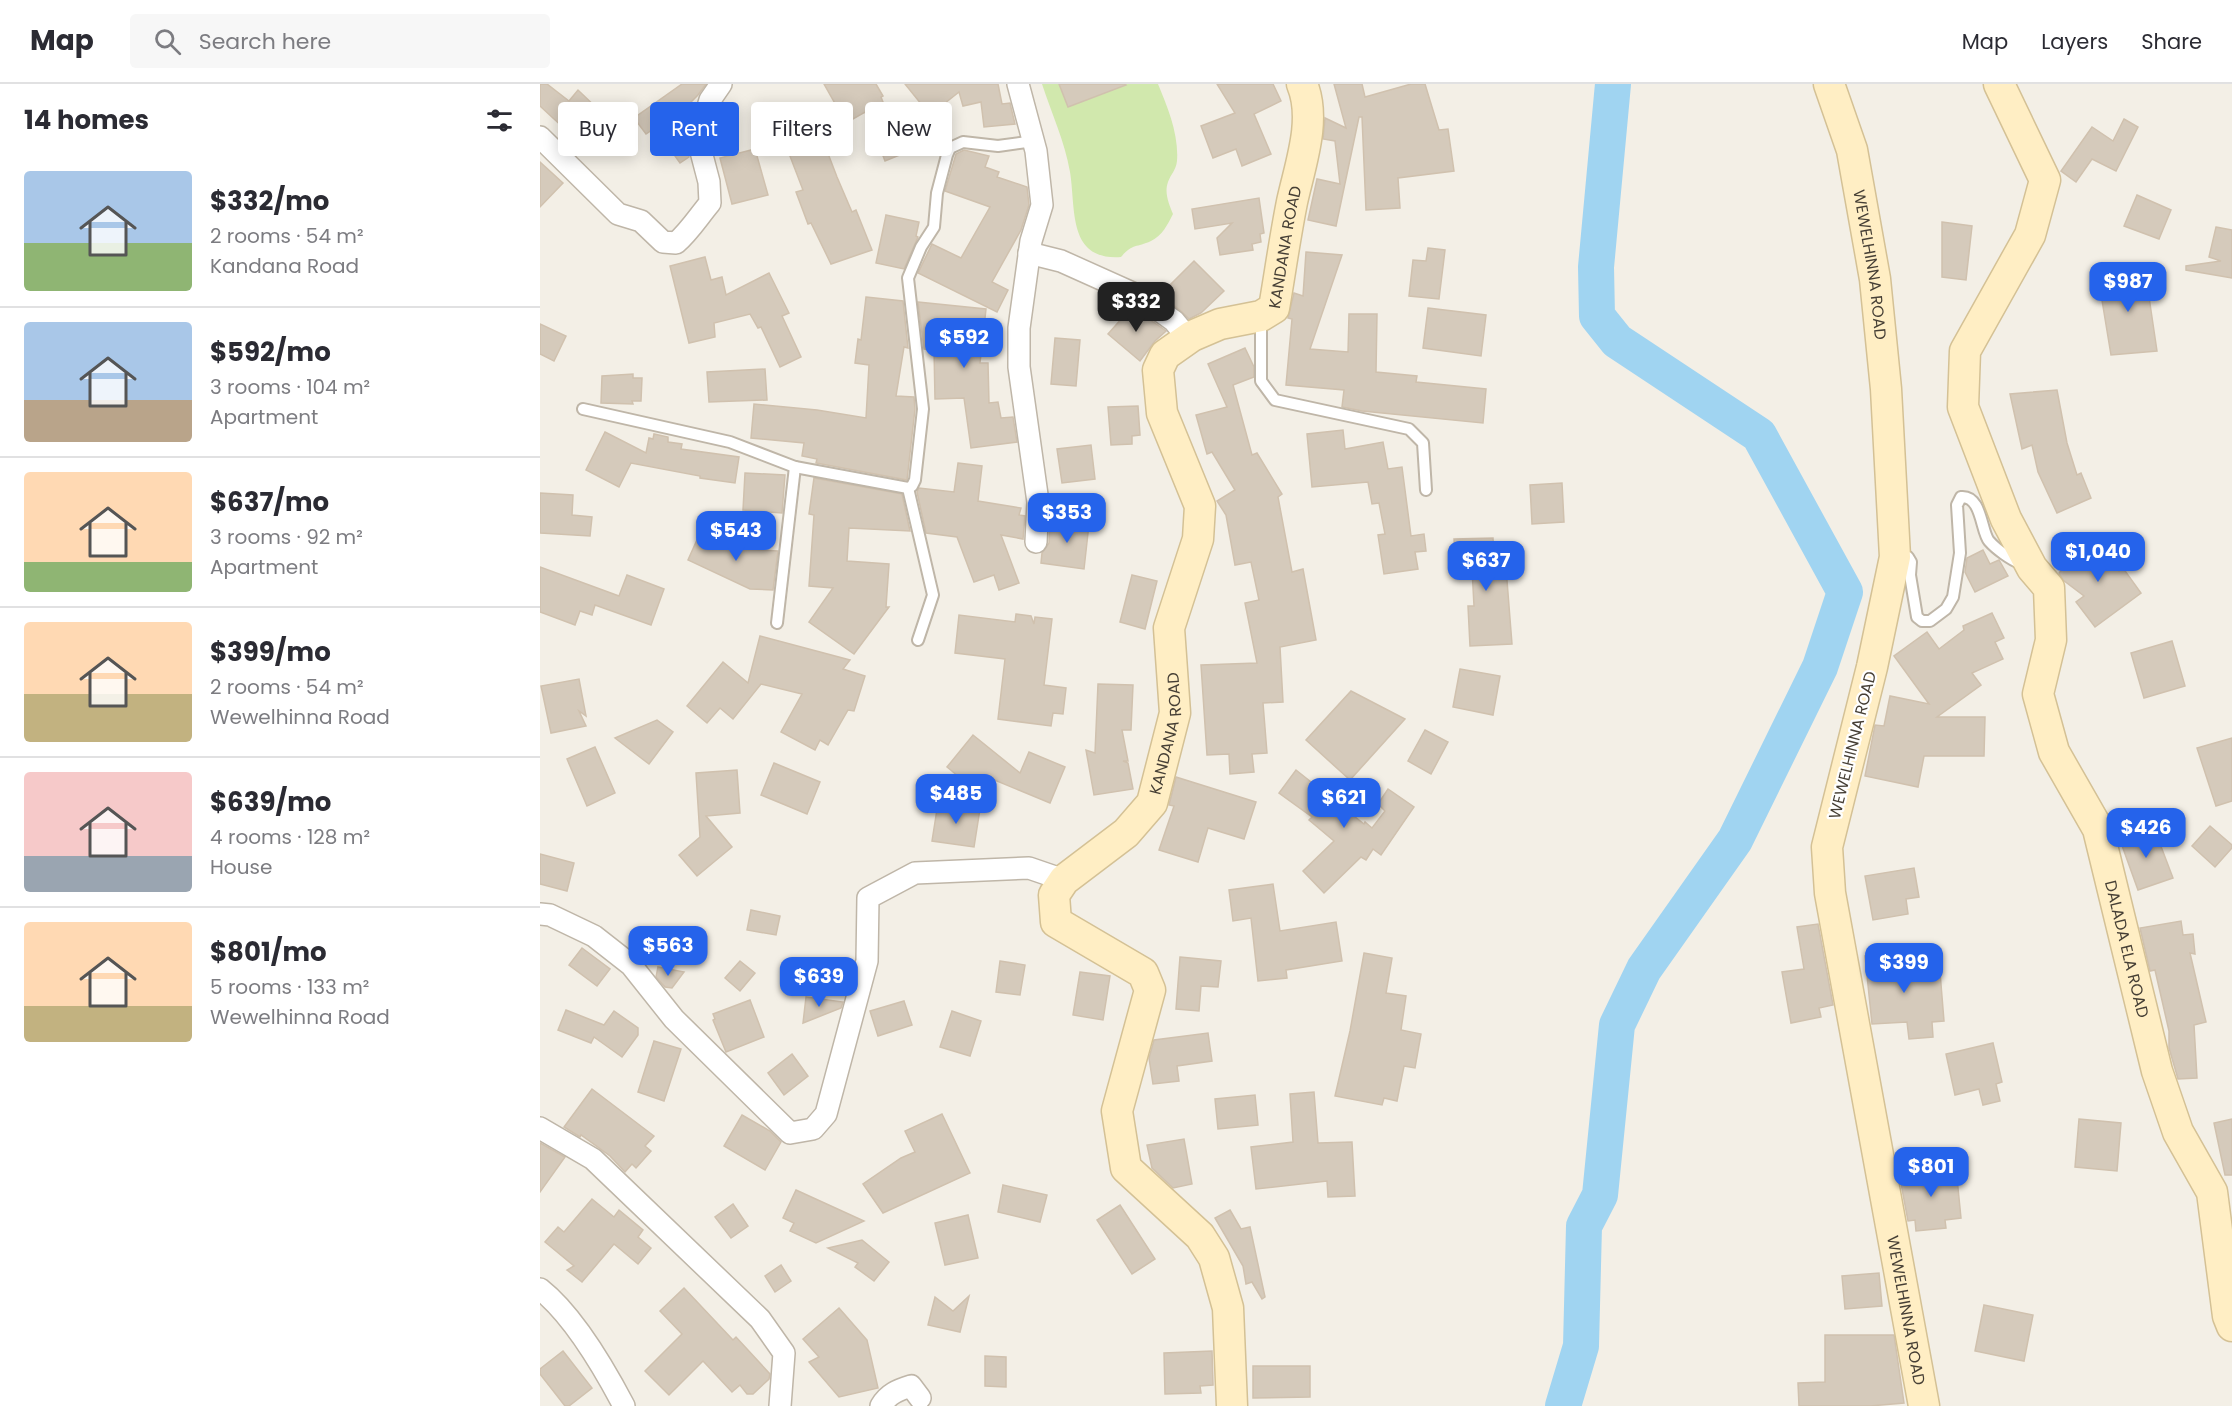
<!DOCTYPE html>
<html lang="en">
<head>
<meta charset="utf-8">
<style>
	body { margin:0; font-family:Poppins,sans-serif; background:#f7f7f7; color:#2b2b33; height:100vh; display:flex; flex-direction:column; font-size:22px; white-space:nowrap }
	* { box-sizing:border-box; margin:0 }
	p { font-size:20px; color:#7c7c81 }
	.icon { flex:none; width:33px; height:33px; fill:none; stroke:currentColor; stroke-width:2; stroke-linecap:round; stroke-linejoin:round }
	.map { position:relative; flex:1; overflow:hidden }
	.sheet { display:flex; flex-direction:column; background:#fff; width:540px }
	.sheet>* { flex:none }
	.top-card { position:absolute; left:18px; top:18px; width:570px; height:54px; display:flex; gap:12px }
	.price { position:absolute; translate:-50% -51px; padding:0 14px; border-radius:12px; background:#2563eb; color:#fff; font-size:20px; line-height:39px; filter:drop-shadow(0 2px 3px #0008) }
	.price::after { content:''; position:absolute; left:50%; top:36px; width:18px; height:14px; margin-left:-9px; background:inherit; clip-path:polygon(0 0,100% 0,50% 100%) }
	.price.selected { background:#222; color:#fff }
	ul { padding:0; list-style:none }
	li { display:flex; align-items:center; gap:18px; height:150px; padding:0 24px }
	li+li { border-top:2px solid #e1e1e2 }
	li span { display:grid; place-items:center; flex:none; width:168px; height:120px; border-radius:6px; color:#555 }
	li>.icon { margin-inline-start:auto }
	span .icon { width:72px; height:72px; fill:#fffc; stroke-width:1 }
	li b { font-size:26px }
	h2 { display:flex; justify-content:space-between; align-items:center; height:72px; padding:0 24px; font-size:26px }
	.pill { padding:0 21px; border-radius:6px; background:#fff; box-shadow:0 3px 15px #0003; font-size:21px; line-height:54px }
	.pill.selected { background:#2563eb; color:#fff }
	header { display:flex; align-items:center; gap:36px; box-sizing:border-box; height:84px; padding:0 30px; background:#fff; border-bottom:2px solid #e1e1e2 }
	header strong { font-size:28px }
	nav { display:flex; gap:33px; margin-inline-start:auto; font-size:21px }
	.search { width:420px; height:54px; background:#f7f7f7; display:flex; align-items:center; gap:15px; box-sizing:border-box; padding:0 21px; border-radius:6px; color:#7c7c81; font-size:22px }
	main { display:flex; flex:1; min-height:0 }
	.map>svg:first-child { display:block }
	.green { fill:#d1e8ad }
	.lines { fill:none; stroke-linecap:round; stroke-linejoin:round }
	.river { stroke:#a0d4f1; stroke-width:36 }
	.building { fill:#d5cabb; stroke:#d0c1ae; stroke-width:1.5 }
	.lane-casing { stroke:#bfb6a8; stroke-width:14 }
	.street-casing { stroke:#bfb6a8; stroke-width:24 }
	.secondary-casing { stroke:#d4c195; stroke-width:33 }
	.lane { stroke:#fff; stroke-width:10 }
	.street { stroke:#fff; stroke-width:21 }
	.secondary { stroke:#ffeec4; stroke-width:30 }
	.labels { text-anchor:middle; stroke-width:4.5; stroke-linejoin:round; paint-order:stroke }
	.street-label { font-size:16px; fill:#463f35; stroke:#fff }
</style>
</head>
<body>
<header>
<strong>Map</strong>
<div class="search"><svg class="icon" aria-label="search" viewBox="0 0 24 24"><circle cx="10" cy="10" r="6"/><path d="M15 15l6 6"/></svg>Search here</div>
<nav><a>Map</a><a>Layers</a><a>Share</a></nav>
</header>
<main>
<section class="sheet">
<h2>14 homes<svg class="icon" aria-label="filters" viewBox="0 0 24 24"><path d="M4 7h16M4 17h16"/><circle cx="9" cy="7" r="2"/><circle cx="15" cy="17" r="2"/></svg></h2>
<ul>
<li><span style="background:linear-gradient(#a9c7e8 60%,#8fb573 0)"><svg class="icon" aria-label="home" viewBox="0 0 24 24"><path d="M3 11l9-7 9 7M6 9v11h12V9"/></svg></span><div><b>$332/mo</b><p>2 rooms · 54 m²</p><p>Kandana Road</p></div></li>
<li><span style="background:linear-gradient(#a9c7e8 65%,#b9a48a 0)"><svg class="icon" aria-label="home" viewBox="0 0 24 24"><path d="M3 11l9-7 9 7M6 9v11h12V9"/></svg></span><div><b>$592/mo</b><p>3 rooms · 104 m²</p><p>Apartment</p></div></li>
<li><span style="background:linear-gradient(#ffd9b3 75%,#8fb573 0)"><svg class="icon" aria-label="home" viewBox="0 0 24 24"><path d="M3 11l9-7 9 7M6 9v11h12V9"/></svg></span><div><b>$637/mo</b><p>3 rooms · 92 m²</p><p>Apartment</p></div></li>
<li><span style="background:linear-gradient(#ffd9b3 60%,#c2b280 0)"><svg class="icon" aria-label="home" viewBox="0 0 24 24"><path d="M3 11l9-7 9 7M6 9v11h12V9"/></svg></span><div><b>$399/mo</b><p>2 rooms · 54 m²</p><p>Wewelhinna Road</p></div></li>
<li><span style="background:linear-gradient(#f6c9c9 70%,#9aa5b1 0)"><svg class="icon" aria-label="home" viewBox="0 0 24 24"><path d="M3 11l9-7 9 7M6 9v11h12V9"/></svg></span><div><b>$639/mo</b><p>4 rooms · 128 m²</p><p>House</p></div></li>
<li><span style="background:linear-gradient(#ffd9b3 70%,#c2b280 0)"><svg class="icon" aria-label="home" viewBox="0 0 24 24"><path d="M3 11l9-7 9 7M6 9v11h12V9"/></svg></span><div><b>$801/mo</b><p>5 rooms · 133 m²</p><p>Wewelhinna Road</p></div></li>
</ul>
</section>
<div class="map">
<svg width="1692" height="1322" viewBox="0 0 1692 1322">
	<rect width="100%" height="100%" fill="#f3efe6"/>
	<path class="green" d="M502,0H618C628,24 639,51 637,77C636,86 631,90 628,98C624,109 629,120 633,130C628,140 622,152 611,157C596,164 593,159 581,173C527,177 536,124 530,88C525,58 511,28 502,0Z"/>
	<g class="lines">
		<polyline class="river" points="1023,1322 1041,1262 1044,1142 1060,1111 1077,941 1104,885 1195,756 1280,583 1305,508 1219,351 1077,257 1057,232 1056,183 1073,0"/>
	</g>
	<g class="building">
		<polygon points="0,0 7,0 29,17 38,6 62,29 51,42 37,36 28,48 0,22"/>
		<polygon points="142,0 166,0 158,11 141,28 150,40 146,59 149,73 140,79 115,44 106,50 94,34"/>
		<polygon points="284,0 336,0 343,12 341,13 353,43 372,35 377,46 387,49 370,56 374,65 345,77 337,56 331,57 330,52 334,50 325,28 306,39"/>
		<polygon points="365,0 458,0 462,20 470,19 475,40 444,43 441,18 423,22 419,8 390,31"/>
		<polygon points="519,0 585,0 586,1 528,23"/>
		<polygon points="677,0 733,0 741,17 714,30 731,70 702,82 696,65 673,74 661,42 695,29"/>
		<polygon points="794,0 822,0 825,13 871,0 885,0 899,46 908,45 914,87 858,94 860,124 826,126 822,33 819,33 796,142 768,136 777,95 800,100 795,57 783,55 785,34 806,44"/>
		<polygon points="269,20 297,93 312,128 316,126 332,166 291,180 271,139 268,140 256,108 263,106 235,33"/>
		<polygon points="1584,35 1598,43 1576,87 1552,75 1536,98 1521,87 1552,43 1573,57"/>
		<polygon points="215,65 228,111 192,120 180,74"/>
		<polygon points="424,66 449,72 445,83 459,88 457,93 487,103 489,121 481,146 452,198 468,206 457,228 378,189 392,160 421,174 450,123 405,107 416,70"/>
		<polygon points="0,78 23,99 0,123"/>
		<polygon points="1597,111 1631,126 1619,155 1584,142"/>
		<polygon points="719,114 724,149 720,150 721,158 712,160 713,166 680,171 677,154 692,139 655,145 652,125"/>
		<polygon points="346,131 379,138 376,152 378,153 364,185 336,179"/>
		<polygon points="1402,138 1432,142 1426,196 1402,193"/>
		<polygon points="1676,143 1692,146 1692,194 1646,186 1646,182 1681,177 1669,173"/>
		<polygon points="888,164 905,166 899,215 869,212 873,176 886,177"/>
		<polygon points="766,168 802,171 770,265 808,268 809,230 837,230 836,288 877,292 876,298 946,305 943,339 822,327 802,323 804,306 746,301 752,235 748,234 754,209 763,212"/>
		<polygon points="165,173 171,196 182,193 186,211 229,189 249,229 242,232 261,273 240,283 221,243 218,244 210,230 174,239 175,253 149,259 130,182"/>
		<polygon points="654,177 684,207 661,229 649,235 641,227 620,211"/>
		<polygon points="1605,186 1617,267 1571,271 1558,192"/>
		<polygon points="326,213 363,217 368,264 364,263 356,312 374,313 375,325 367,396 276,379 277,375 262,372 264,359 211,354 214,320 277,326 326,334 329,281 315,279 318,255 321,256"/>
		<polygon points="378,218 446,225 440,279 448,279 449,319 458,318 461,334 473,333 477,358 431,364 424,314 395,315 394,266 384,265"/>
		<polygon points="592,223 626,247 615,257 600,277 568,250"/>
		<polygon points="888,224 946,231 941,272 883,264"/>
		<polygon points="0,240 26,252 14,277 0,270"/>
		<polygon points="515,254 540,256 536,302 511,300"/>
		<polygon points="705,264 714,283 714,293 693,301 712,371 717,369 742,410 738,413 752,488 763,485 776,556 740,563 743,618 723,619 727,669 712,670 714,688 690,690 689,670 667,671 661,581 717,579 705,519 719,516 711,478 695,481 686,431 677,417 695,406 672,368 667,370 656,331 687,323 668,280"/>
		<polygon points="225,285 227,316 169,318 167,288"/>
		<polygon points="93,290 93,294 102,294 101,317 92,317 93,320 61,319 62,292"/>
		<polygon points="1517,306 1527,359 1537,391 1541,389 1551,414 1517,429 1498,388 1492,361 1482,365 1470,310"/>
		<polygon points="598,322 600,351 592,352 592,360 571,361 568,323"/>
		<polygon points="803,346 805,365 843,358 848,385 862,383 871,452 884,450 886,467 875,468 878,485 844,490 838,451 845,450 839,419 832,420 828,398 772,403 767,350"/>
		<polygon points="65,348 106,369 109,354 113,355 114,350 128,353 128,358 142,360 141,365 199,373 195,399 160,394 160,392 91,379 79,403 46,386"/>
		<polygon points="551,361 555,395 522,399 517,365"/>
		<polygon points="418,379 442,382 438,417 481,424 479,431 485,432 483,455 461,451 479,499 459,506 454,491 434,498 417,453 386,449 377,408 379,404 414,408"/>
		<polygon points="205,389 245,391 242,429 203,426"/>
		<polygon points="274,394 362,410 370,447 309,444 307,477 349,480 346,523 349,523 314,570 269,538 293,504 269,502 274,431 269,430"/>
		<polygon points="1022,399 1024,438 992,440 990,401"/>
		<polygon points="0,409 33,411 32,431 52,433 50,452 0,449"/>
		<polygon points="510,435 549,440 544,485 501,479 502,469 509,459"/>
		<polygon points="161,447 200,465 238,467 233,506 210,505 148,476"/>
		<polygon points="1550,453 1579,487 1583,484 1601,509 1555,543 1536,518 1544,512 1523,496 1519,489"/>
		<polygon points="953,454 954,472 965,471 972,560 930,562 928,522 934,522 932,485 916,486 914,455"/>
		<polygon points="1443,466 1450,480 1459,476 1468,492 1435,508 1425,488 1427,474"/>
		<polygon points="0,483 79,512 87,491 124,505 111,541 55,521 52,531 40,527 35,541 0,528"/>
		<polygon points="592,491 617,497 605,545 580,538"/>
		<polygon points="1452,529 1464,554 1455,558 1463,575 1432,589 1441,601 1397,633 1445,633 1444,672 1384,672 1378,703 1325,692 1335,641 1344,642 1350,612 1389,620 1354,572 1387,548 1399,565 1424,546 1423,542"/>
		<polygon points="476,530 491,532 494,540 495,533 512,535 504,601 526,604 523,630 513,629 511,642 458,635 465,575 415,569 419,531 475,538"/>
		<polygon points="220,552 310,576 303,585 325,592 314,627 308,626 288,661 280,656 275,666 241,648 262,610 221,600 193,635 180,624 167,639 147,622 183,578 208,599"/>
		<polygon points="1632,557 1645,602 1604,614 1591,569"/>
		<polygon points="920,585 960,592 953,631 913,623"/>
		<polygon points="39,595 46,632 39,627 46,642 11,649 1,602"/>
		<polygon points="558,600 593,601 591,646 582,646 588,677 583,677 588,679 593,705 554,711 546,666 555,669"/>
		<polygon points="811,607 865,635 810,696 766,656"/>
		<polygon points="117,636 133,648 109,680 75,654"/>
		<polygon points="885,646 908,658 891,690 868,677"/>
		<polygon points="433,651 480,689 489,668 525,683 510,719 445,692 442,712 407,683"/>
		<polygon points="1692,654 1692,717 1676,722 1657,664"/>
		<polygon points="55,663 75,709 47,722 27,675"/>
		<polygon points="234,679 280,698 267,730 221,711"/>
		<polygon points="197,686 200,729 166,732 192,763 157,792 139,771 160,753 156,689"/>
		<polygon points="756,686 824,740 825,738 832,744 845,727 838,720 848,705 874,723 841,771 833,765 826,776 821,773 784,809 763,787 794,757 769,736 772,733 739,709"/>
		<polygon points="636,693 716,718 704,755 668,744 658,778 619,766 634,722 629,721"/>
		<polygon points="398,719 440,725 434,763 392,757"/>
		<polygon points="1670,742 1692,761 1692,764 1675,783 1652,762"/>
		<polygon points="1614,744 1633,794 1598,806 1580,756"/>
		<polygon points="0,770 34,779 27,807 0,800"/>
		<polygon points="1374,784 1379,813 1366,815 1368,830 1333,836 1325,792"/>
		<polygon points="733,800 740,847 796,838 802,877 746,886 747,894 718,897 711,834 693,837 689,806"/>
		<polygon points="211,826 240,832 236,851 207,846"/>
		<polygon points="1641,837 1643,851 1653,850 1655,870 1650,869 1666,938 1654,941 1657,994 1638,995 1629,964 1629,947 1615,886 1610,887 1600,844"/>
		<polygon points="1278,840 1293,921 1279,924 1281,933 1251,939 1242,888 1264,885 1257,843"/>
		<polygon points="42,864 70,885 57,902 29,881"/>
		<polygon points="1374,868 1376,890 1400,888 1404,937 1392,938 1393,953 1369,955 1367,938 1332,940 1325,872"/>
		<polygon points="824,869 852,874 846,909 866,912 861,946 881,950 875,984 864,982 857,1017 844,1014 842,1021 795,1012 810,947"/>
		<polygon points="640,873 681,877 678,903 661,902 659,927 636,925"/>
		<polygon points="200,877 215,889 200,907 185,894"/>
		<polygon points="460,877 485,881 480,911 456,908"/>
		<polygon points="118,883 144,888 132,904 125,903 116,893"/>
		<polygon points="540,888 570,892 563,936 533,931"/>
		<polygon points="266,913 303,918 301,924 263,939"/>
		<polygon points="210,916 224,953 186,968 173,936 175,935 173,930"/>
		<polygon points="364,917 372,941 338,952 330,927"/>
		<polygon points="26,926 64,941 74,927 98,944 98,951 82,973 54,953 51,959 18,946"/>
		<polygon points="412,927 441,937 430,972 400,963"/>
		<polygon points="668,949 672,977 637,982 639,997 613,1000 609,974 614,956"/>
		<polygon points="114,957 141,965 124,1017 98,1008"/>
		<polygon points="1453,959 1462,998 1456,1000 1460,1017 1443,1021 1439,1005 1415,1011 1406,970"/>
		<polygon points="252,970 268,992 244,1011 228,989"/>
		<polygon points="52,1005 114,1052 105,1062 111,1067 96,1084 92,1080 85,1088 70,1072 41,1051 40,1053 24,1043"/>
		<polygon points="774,1008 778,1059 812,1058 815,1112 788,1113 787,1097 716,1105 711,1063 753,1058 750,1010"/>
		<polygon points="715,1011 718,1041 678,1045 675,1015"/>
		<polygon points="402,1030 430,1089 343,1129 323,1100 361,1074 375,1068 365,1047"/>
		<polygon points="202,1031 230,1047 241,1058 225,1086 184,1062"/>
		<polygon points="1539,1035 1581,1039 1577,1087 1535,1083"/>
		<polygon points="1692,1035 1692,1091 1685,1091 1674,1039"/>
		<polygon points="644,1055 652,1100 633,1104 612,1084 607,1061"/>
		<polygon points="0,1059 25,1073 0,1108"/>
		<polygon points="1416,1084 1421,1134 1405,1136 1406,1144 1376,1147 1375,1136 1368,1137 1359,1089"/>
		<polygon points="463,1101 507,1111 500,1138 458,1128"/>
		<polygon points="256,1106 324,1137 276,1159 250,1147 254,1139 243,1134"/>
		<polygon points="52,1115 74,1133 79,1126 103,1146 98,1153 111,1164 98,1180 74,1160 42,1198 27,1186 34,1182 5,1158 18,1143 24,1148"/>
		<polygon points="193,1120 208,1142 191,1154 175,1133"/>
		<polygon points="580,1121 615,1175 592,1190 557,1136"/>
		<polygon points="690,1126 701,1145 710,1143 725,1213 722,1215 712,1198 706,1200 703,1182 675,1134"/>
		<polygon points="428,1131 438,1174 405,1181 395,1139"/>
		<polygon points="322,1156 349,1178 334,1197 315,1183 318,1179 288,1164"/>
		<polygon points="241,1181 251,1197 235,1208 225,1192"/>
		<polygon points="1339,1189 1342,1222 1305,1225 1302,1192"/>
		<polygon points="144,1204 193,1256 196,1253 230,1290 229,1295 213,1310 207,1310 200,1301 192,1308 163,1277 129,1311 105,1287 142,1250 120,1227"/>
		<polygon points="429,1212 420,1248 388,1241 395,1213 413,1227"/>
		<polygon points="1444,1221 1493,1231 1484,1277 1435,1267"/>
		<polygon points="299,1224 327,1256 338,1304 299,1313 269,1278 279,1273 263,1255"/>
		<polygon points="1285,1251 1354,1251 1364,1319 1330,1322 1259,1322 1258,1299 1285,1298"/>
		<polygon points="23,1267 52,1304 29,1322 25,1322 0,1290 0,1285"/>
		<polygon points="672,1267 673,1301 660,1302 661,1309 625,1310 624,1269"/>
		<polygon points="445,1272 466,1273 466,1303 445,1302"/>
		<polygon points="713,1282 770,1282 770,1313 713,1314"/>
	</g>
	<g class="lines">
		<defs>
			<g id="lane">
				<polyline points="721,235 721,297 735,316 869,345 883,359 886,406"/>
				<polyline points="43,325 190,358 255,383 368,404 372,402 375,396 383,325 368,194 381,163 394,143 397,109 407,71 410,64 423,58 458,62 494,57"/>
				<polyline points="368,404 393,511 378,556"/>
				<path d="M1359,472L1368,473L1371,478L1370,491L1377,533L1382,537H1390L1406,525L1413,513L1420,469L1417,421L1421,413C1442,411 1441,448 1449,457C1456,465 1471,476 1480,479"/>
				<polyline points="237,539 255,383"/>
			</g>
			<g id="street">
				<polyline points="478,0 496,67 502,121 491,157 479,244 479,283 498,418 496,458"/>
				<path d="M0,53L78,130L101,137L123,158L136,159C149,148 159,132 170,119L169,98L158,56L170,16L181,0"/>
				<polyline points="489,169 521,177 599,212 634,237 648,254"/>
				<polyline points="0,830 10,831 54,852 91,881 134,935 250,1049 273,1045 286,1030 327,877 328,814 375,789 489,784 524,796"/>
				<polyline points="0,1044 53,1075 220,1235 244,1269 240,1322"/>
				<path d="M0,1205C33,1231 64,1284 84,1322"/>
				<path d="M341,1322C348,1310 358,1306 371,1302L380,1314"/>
			</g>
			<g id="secondary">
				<path id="s1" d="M1289,0L1312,66L1335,195L1346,305L1355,473L1332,583L1287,763L1290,809L1384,1322"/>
				<path id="s2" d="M1459,0L1505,96L1490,151L1425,267L1423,323L1466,435L1492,484L1509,504L1511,556L1498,610L1514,668L1558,745L1617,987L1638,1048L1672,1108L1688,1232L1692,1242"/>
				<path id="s3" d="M692,1322L688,1224L674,1174L660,1152L586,1084L577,1027L610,906L603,889L516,838L514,811L524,796L586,749L612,719L635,629L629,544L658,455L660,422L622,329L618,286L625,271L652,252L680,240L721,232L734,224C740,189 745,153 752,118C760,81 777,36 762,0"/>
			</g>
		</defs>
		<use href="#lane" class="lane-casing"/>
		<use href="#street" class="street-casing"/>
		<use href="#secondary" class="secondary-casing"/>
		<use href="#lane" class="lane"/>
		<use href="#street" class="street"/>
		<use href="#secondary" class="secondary"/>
	</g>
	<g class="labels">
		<g class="street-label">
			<text dy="6" stroke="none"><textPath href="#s3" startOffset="1389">KANDANA ROAD</textPath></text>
			<text dy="6" stroke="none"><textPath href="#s1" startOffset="186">WEWELHINNA ROAD</textPath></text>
			<text dy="6" stroke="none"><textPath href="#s3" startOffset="813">KANDANA ROAD</textPath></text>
			<text transform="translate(1312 661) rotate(-76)" y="6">WEWELHINNA ROAD</text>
			<text dy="6" stroke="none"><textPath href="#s2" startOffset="934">DALADA ELA ROAD</textPath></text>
			<text dy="6" stroke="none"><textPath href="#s1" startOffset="1248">WEWELHINNA ROAD</textPath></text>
		</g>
	</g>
</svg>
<b class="price" style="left:1588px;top:229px">$987</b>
<b class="price selected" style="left:596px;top:249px">$332</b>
<b class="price" style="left:424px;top:285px">$592</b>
<b class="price" style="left:527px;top:460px">$353</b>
<b class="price" style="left:196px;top:478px">$543</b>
<b class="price" style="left:1558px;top:499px">$1,040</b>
<b class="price" style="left:946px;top:508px">$637</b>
<b class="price" style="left:416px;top:741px">$485</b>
<b class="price" style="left:804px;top:745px">$621</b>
<b class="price" style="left:1606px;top:775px">$426</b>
<b class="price" style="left:128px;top:893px">$563</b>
<b class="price" style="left:1364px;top:910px">$399</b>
<b class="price" style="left:279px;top:924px">$639</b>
<b class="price" style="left:1391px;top:1114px">$801</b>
<div class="top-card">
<a class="pill">Buy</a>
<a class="pill selected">Rent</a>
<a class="pill">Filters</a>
<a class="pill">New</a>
</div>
</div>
</main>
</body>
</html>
